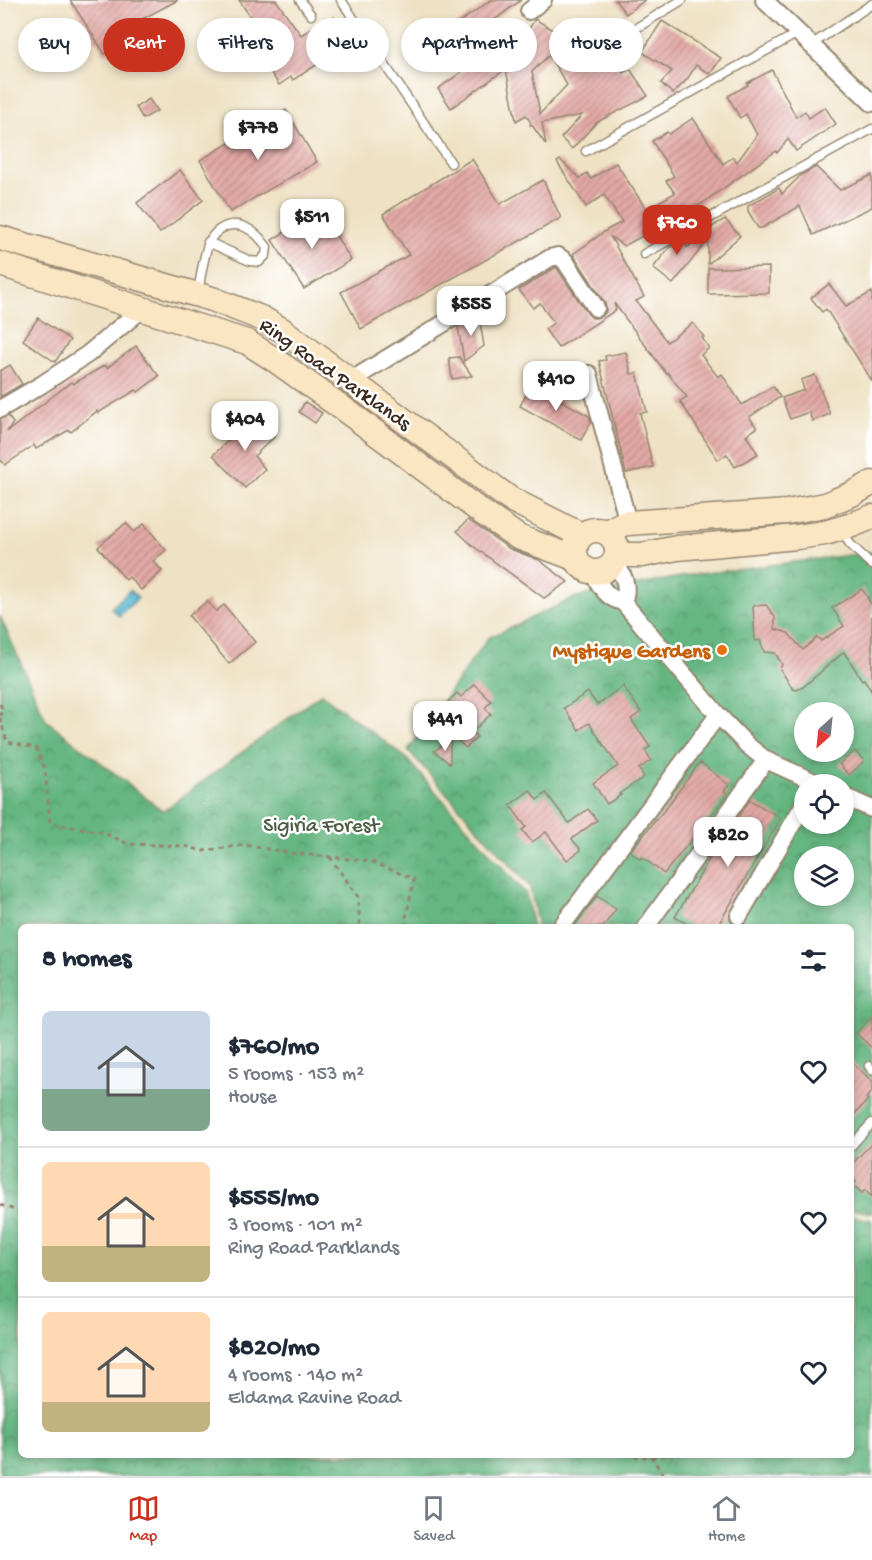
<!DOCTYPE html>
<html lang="en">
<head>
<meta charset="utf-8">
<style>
	body { margin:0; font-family:"Gochi Hand",sans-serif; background:#f2f2f3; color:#1f2937; height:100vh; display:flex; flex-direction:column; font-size:22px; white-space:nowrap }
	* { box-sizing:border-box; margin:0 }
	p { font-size:20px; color:#747a83 }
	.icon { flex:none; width:33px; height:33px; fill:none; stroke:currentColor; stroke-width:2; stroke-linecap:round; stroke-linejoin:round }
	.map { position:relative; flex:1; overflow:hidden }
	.sheet { position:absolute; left:18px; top:924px; width:836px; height:534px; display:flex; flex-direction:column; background:#fff; border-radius:9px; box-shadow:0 3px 9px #0003 }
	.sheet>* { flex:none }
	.hud { position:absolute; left:18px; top:18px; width:837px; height:54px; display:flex; gap:12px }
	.needle { width:39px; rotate:207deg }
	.controls { position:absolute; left:794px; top:702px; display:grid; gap:12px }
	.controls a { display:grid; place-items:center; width:60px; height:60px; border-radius:50%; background:#fff; box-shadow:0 3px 9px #0003; font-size:30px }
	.price { position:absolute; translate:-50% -51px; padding:0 14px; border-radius:12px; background:#fff; color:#222; font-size:20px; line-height:39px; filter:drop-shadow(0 2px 3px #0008) }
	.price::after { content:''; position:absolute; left:50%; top:36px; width:18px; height:14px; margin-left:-9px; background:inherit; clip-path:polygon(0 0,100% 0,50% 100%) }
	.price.active { background:#c8321e; color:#fff }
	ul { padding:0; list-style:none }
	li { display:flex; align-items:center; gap:18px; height:150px; padding:0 24px }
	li+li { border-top:2px solid #e0e1e3 }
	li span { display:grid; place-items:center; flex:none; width:168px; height:120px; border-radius:9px; color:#555 }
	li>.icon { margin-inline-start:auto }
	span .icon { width:72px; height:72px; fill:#fffc; stroke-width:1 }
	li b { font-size:26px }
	h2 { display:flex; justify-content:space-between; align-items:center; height:72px; padding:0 24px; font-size:26px }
	.pill { padding:0 21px; border-radius:27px; background:#fff; box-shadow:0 3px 9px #0003; font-size:21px; line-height:54px }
	.pill.active { background:#c8321e; color:#fff }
	.menu { display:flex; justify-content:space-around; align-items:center; height:84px; border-top:2px solid #e0e1e3; background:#fff; font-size:16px; color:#747a83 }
	.menu a { display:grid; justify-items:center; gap:3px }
	.menu .active { color:#c8321e }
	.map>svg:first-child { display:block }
	.forest { fill:url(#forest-crowns); stroke:#507050; stroke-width:1.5; fill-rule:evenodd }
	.water { fill:url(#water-waves); stroke:#467077; stroke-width:1.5 }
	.building { fill:url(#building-hatch); fill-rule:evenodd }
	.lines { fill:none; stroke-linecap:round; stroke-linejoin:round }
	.lane-casing { stroke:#958671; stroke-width:11 }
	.street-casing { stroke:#958671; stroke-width:20 }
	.secondary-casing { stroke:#958671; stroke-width:27 }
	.path { stroke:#958671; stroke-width:3; stroke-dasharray:4.5 4.5; stroke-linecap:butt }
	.lane { stroke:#fff; stroke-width:8 }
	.street { stroke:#fff; stroke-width:16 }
	.secondary { stroke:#fbe6c4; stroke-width:24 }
	.food-dot { fill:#e8710a; stroke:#fff; stroke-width:2 }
	.labels { text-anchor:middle; stroke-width:5; stroke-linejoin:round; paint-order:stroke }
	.street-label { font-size:21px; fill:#3b2a1e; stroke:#fff }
	.food-label { font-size:21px; font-weight:bold; fill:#c56008; stroke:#fff; text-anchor:end }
	.park-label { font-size:21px; fill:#4e5d43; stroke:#fff }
</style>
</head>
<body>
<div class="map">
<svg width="872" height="1476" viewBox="0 0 872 1476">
	<defs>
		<pattern id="forest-crowns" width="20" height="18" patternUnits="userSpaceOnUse" patternTransform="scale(1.5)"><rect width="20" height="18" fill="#65b681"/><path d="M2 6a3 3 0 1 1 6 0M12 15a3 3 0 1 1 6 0" fill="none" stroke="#549469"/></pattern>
		<pattern id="water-waves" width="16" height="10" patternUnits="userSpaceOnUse" patternTransform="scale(1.5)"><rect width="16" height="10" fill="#52b5d0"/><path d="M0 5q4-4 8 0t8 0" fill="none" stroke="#4593a8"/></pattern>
		<pattern id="building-hatch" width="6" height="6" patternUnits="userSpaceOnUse" patternTransform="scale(1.5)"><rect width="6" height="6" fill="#e3a9a5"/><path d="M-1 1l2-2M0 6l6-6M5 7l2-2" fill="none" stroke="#b98a86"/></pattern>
	</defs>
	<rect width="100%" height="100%" fill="#fff"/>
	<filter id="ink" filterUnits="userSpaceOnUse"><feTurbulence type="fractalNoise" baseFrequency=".0167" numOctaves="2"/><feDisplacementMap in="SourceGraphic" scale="12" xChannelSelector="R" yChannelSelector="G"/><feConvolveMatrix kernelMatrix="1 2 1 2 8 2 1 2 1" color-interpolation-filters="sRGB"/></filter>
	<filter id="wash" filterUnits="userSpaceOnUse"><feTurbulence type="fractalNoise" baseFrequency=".008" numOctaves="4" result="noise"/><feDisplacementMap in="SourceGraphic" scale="24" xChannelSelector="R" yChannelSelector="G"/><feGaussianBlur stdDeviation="1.35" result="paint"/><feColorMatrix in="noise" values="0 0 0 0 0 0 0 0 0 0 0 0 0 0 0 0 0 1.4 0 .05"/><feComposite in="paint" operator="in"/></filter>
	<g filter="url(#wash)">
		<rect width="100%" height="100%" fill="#efe2c4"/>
		<g class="forest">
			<path d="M872,552V1213L851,1209L850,927H538L530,887L408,750L488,638L576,597L691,575ZM804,712H843V752H804ZM804,784H843V824H804ZM804,856H843V896H804Z"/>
			<polygon points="0,616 46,720 163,811 321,694 405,757 526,894 533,927 21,927 21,1455 850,1455 851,1216 872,1220 872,1476 0,1476"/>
		</g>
		<polygon class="water" points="130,590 138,598 119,616 111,608"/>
		<g id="blocks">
			<g class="building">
				<polygon points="70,0 178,0 142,19 149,30 105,54"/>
				<polygon points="239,0 276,0 301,35 312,28 313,30 334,17 346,37 335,44 340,50 293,80 291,77 279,85 264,62 279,53 262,29 260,31"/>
				<path d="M491,0H521L489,24L503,45L512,38L518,47L535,19L560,34L584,19L601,47L603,45L623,73L630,69L648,96L597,122L572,149L561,138L582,115L542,123L546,145L532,125H530L531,123L526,115L516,121L506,69L451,108L438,89L471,65L447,31ZM549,55L567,85L540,114L532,72Z"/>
				<polygon points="615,0 645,0 626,14"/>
				<polygon points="662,21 721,58 710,74 696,65 688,78 673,94 661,83 672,71 642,52"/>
				<polygon points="772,70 796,117 805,111 809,118 825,107 836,124 796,151 788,139 777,153 776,151 701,204 624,246 610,236 644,297 636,301 667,342 693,323 704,337 702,338 709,348 701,355 718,377 722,374 742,405 773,386 780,397 749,417 757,428 746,435 758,454 735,467 727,454 718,460 680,401 687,397 667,372 666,373 614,303 616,310 558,348 545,329 554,323 540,303 533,308 519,290 556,267 588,314 592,318 596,318 602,316 606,312 606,307 605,303 573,254 607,230 622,222 604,195 586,207 557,162 560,160 580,178 587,173 591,179 616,163 646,209 675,193 666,181 674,176 652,141 667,132 669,134 693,118 723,164 733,157 737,162 757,135 746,114 740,118 728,96 748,85 747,83"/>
				<polygon points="149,99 157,111 143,119 136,107"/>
				<polygon points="286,110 317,162 230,212 200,160"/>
				<polygon points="472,159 500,204 543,180 561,218 361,329 341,292 409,255 383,214"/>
				<polygon points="816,167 840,190 872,175 872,207 813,235 800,206 762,228 758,228 748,211 748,206 779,188 782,194 801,175"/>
				<polygon points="180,170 203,200 160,233 137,203"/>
				<polygon points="320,210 351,260 304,289 272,240"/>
				<polygon points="725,219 740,236 708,264 708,240 673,284 653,268 669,248 680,241 688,247 710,228"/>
				<polygon points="769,267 769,293 708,294 708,268"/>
				<polygon points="829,284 846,306 872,292 872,381 826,309 822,312 811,298"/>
				<polygon points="479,316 484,346 464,361 458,327 474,317"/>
				<polygon points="38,318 70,340 55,362 23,340"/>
				<polygon points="136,346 159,376 138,392 136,390 98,413 97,411 71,432 69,430 36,449 34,445 5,465 0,459 0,419 8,416 13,423 7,432 71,382 73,384 105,365 107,368"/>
				<polygon points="626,352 631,374 637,373 647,412 640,413 653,467 626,473 599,361 606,360 605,356"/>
				<polygon points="459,357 472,376 452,379 449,358"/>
				<polygon points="10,365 22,384 0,397 0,371"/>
				<polygon points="815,375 830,414 812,421 809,412 790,419 782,398 804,390 801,380"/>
				<polygon points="532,384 589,416 591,422 581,440 520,406"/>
				<polygon points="305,402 322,413 315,423 299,412"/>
				<polygon points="254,416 274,437 254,456 265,469 245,488 213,455"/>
				<polygon points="468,520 510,549 539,560 568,582 544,598 473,546 457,531"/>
				<polygon points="126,523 134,532 144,524 166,550 153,561 162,571 141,590 129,577 126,580 98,547"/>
				<polygon points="862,589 872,605 872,692 864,679 862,680 844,652 803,687 797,690 793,689 780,669 782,664 775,653 764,652 760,640 755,641 753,606 766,605 775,617 775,629 788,633 803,650 817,637 821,641 844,626 832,608"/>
				<polygon points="207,601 216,611 224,605 255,642 229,664 189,616"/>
				<polygon points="474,684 491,701 485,708 491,714 472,732 477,737 466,748 450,734 450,736 432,718 457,693 461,697"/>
				<polygon points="623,686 641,712 631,719 650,747 645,750 651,760 639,769 644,777 619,794 621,795 607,804 593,783 618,766 589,723 579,730 564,708 588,692 597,705"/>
				<polygon points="450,740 450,764 434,751"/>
				<polygon points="855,751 864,761 849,775 839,764"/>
				<polygon points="700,762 729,785 724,791 728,794 664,874 642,857 640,859 630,851 666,808"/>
				<polygon points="530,790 537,800 546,793 569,823 588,809 597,820 572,839 581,850 567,860 546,832 532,842 522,830 526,827 510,805"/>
				<polygon points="750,800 781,818 717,927 692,927 675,917 717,846"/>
				<polygon points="597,896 616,909 603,927 574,927"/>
				<polygon points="872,1016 872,1048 856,1033"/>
				<polygon points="850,1061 872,1081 872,1092 866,1098 868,1100 850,1119"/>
				<polygon points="872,1143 872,1197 865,1190 862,1193 853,1185 856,1182 850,1177 850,1166"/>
			</g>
		</g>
	</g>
	<g filter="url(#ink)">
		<use href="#blocks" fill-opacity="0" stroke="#958671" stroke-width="1.5"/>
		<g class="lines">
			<defs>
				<g id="lane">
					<polyline points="300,0 311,15"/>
					<polyline points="341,0 451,163"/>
					<polyline points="638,27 682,0"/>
					<polyline points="811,45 872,4"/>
					<polyline points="586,151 798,33"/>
					<polyline points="644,254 872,129"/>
					<path d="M198,292C201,276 203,259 208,245C210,239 215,233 219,230C238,217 256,231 267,247L266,255L259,262L250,261L208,242"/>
					<polyline points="842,531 850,544 872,565"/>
					<polyline points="869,1066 872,1070"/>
					<polyline points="850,1147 872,1123"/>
				</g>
				<g id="street">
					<polyline points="764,0 872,103"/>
					<polyline points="529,11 543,0"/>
					<polyline points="589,374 628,523"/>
					<polyline points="350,381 550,258 558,256 565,261 596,308"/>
					<polyline points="0,409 41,385 88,354 142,309"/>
					<path d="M614,561C623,575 630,585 623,602"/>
					<path d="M592,571C599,584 606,599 623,602"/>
					<polyline points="623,602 718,715 747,745 766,760 819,784"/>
					<polyline points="843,796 872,809"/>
					<polyline points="739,916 804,804"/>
					<polyline points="561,927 718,715"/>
					<polyline points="646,927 766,760"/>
				</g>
				<g id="secondary">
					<polyline points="0,238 212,299 261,318 282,330 510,499 581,535"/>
					<polyline points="0,264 247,342 278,362 356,418 480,511 518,537 577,559"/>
					<circle cx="596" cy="551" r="21"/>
					<polyline points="606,532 620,525 628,523 787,512 825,505 852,494 872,483"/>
					<polyline points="617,555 642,555 677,548 797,537 825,533 852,525 872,517"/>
				</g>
			</defs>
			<use href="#lane" class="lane-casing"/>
			<use href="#street" class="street-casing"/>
			<use href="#secondary" class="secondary-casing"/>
			<g class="path">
				<polyline points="0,704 2,709 0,716"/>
				<polyline points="0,718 7,742 36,748 45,769 50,823 101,832 129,844 185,846 203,851 245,845 290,853 370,861 414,879 405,922 407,927"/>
				<polyline points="330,857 358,897 360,927"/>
				<polyline points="0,1205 21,1212"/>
				<polyline points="634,1455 638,1457 681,1455"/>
				<polyline points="651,1456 663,1475 674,1476"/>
			</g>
			<use href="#lane" class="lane"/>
			<use href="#street" class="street"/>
			<use href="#secondary" class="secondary"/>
		</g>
	</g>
	<circle class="food-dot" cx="722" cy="650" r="6"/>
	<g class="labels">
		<g class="street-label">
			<text transform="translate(336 373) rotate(35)" y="7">Ring Road Parklands</text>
		</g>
		<g class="food-label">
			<text x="710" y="657">Mystique Gardens</text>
		</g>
		<g class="park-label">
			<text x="321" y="831">Sigiria Forest</text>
		</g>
	</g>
</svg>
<div class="controls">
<a><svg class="needle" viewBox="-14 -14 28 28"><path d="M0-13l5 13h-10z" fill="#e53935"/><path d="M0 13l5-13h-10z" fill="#747a83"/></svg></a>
<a><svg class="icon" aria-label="locate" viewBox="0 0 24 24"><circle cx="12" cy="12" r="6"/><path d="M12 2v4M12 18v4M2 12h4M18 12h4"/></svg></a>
<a><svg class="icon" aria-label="layers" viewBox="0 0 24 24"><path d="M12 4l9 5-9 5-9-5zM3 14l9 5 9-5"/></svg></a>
</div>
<b class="price" style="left:258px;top:161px">$778</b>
<b class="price" style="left:312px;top:250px">$511</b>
<b class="price active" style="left:677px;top:256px">$760</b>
<b class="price" style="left:471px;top:337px">$555</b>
<b class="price" style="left:556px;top:412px">$410</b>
<b class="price" style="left:245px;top:452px">$404</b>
<b class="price" style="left:445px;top:752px">$441</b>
<b class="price" style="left:728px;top:868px">$820</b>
<div class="hud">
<a class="pill">Buy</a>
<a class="pill active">Rent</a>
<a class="pill">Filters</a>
<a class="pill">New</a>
<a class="pill">Apartment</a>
<a class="pill">House</a>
</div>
<section class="sheet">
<h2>8 homes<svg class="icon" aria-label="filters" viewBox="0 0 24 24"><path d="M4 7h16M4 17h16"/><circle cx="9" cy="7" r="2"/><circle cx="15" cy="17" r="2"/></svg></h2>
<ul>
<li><span style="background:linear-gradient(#c9d6e8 65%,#7fa58c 0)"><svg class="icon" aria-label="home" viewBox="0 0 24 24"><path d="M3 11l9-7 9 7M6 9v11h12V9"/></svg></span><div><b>$760/mo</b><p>5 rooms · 153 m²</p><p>House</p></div><svg class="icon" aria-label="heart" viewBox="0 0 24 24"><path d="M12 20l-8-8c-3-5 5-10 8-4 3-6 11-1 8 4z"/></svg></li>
<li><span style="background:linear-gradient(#ffd9b3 70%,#c2b280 0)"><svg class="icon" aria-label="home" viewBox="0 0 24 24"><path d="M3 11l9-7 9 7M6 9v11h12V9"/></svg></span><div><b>$555/mo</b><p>3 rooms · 101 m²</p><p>Ring Road Parklands</p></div><svg class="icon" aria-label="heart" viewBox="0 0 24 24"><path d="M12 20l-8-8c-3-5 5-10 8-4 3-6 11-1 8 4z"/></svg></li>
<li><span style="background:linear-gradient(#ffd9b3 75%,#c2b280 0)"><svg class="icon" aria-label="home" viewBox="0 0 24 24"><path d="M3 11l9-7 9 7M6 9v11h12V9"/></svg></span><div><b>$820/mo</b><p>4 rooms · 140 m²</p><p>Eldama Ravine Road</p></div><svg class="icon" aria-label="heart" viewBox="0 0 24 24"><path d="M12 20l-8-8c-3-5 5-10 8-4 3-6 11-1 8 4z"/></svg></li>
</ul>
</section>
</div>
<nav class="menu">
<a class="active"><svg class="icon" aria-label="map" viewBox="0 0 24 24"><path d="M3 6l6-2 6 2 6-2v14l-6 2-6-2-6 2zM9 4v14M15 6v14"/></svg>Map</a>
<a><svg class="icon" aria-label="saved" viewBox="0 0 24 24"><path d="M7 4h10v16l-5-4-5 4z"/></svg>Saved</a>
<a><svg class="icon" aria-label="home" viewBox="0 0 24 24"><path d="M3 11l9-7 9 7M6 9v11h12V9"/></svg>Home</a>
</nav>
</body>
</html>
